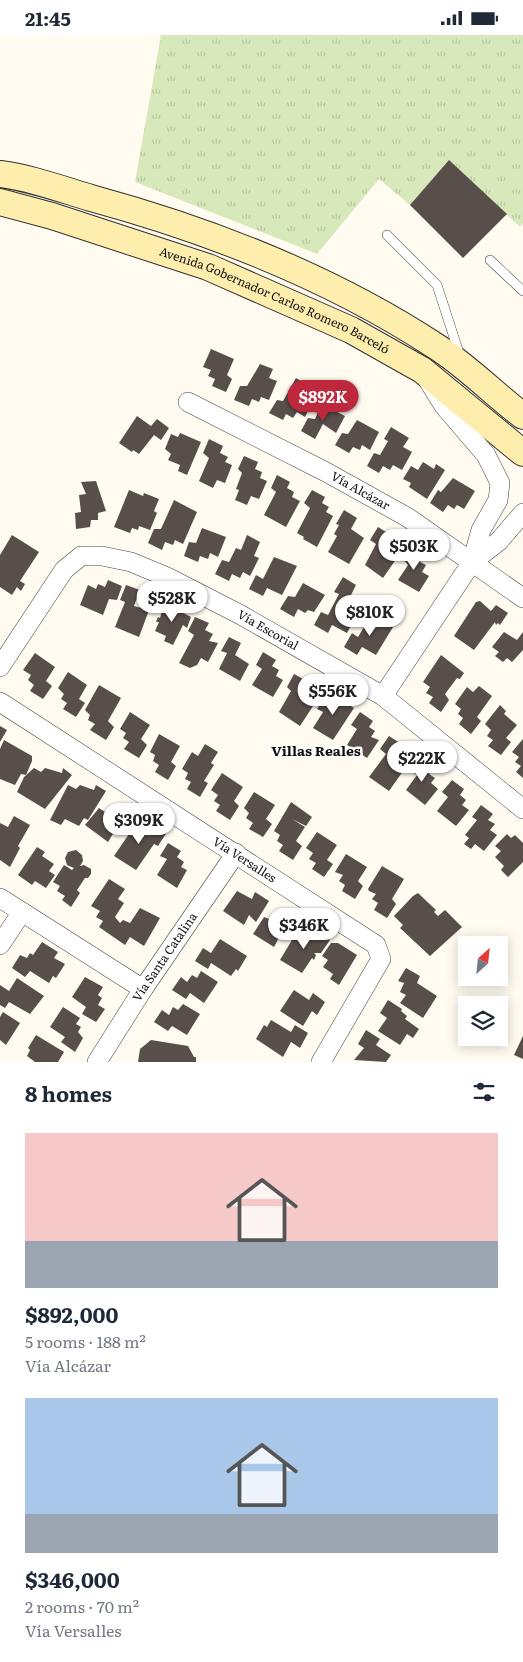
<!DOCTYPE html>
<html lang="en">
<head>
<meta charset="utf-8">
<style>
	body { margin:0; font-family:Literata,serif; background:#f6f6f7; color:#1f2937; height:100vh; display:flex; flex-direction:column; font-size:19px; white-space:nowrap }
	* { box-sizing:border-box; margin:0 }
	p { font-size:16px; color:#747a83 }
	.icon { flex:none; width:28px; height:28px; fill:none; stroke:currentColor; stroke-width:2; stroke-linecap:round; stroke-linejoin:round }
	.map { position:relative; height:1027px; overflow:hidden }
	.panel { display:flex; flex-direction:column; background:#fff; flex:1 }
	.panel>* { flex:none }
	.needle { width:32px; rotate:27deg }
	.buttons { position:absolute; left:458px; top:901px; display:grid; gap:10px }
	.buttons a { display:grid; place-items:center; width:50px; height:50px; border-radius:0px; background:#fff; box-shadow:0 2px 12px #0003; font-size:25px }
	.price { position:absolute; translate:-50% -42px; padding:0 11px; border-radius:18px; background:#fff; color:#222; font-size:16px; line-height:32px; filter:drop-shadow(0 1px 2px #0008) }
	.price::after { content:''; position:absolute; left:50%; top:30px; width:15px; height:11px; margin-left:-8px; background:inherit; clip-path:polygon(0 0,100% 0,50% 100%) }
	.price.selected { background:#be283c; color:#fff }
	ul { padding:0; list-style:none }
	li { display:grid; align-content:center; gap:10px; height:265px; padding:0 25px }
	li span { display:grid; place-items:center; height:155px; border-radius:0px; color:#555 }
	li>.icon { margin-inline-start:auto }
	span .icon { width:90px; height:90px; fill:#fffc; stroke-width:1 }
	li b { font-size:21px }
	h2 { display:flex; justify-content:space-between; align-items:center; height:60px; padding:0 25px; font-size:21px }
	.status { display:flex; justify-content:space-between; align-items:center; height:35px; padding:0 25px; background:#fff; direction:ltr }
	.status svg { height:14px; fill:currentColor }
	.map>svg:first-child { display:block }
	.grass { fill:url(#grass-tufts) }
	.building { fill:#584f4b }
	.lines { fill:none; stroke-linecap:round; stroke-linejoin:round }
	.service-casing { stroke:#424242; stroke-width:10 }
	.minor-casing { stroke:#424242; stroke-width:20 }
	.secondary-casing { stroke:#313131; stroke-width:28 }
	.service { stroke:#fff; stroke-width:9 }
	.minor { stroke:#fff; stroke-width:19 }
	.secondary { stroke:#feeead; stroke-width:26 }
	.labels { text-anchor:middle; stroke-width:5; stroke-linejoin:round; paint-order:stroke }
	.street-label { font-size:12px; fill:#0f0f0f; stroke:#fff }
	.neighbourhood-label { font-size:14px; font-weight:bold; fill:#0f0f0f; stroke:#fff }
</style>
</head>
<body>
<div class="status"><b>21:45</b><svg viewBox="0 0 49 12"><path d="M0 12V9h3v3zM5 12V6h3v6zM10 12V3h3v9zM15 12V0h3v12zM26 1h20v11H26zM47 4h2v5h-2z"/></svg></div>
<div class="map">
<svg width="523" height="1027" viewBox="0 0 523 1027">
	<defs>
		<pattern id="grass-tufts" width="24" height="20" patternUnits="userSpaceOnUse" patternTransform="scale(1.25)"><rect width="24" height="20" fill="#d7e9bb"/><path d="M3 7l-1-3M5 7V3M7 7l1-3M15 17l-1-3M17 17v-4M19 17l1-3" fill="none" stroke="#b7c7a0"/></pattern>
	</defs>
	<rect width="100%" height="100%" fill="#fffbf1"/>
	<polygon class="grass" points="161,0 523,0 523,188 520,192 449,126 410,170 379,144 317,219 135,147"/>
	<g class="building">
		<polygon points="449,125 507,179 463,223 410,170"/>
		<polygon points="211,314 234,324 227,340 232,344 226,357 212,351 215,344 208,341 211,335 203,332"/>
		<polygon points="260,329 273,334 269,343 277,346 269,365 261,362 259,367 252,364 249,371 234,365 240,351 247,351"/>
		<polygon points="296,343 318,356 305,382 297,377 293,383 286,379 283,385 269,378 277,365 283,366"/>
		<polygon points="322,369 345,381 336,398 323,389 315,404 301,396 308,383 315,384"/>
		<polygon points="137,381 151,391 157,384 169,393 161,405 154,400 139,419 133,415 132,417 119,408"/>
		<polygon points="357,385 379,397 370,415 362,410 360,415 353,412 349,418 335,410 342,398 348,399"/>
		<polygon points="391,392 409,403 403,412 412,417 402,435 393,430 390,435 383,431 379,438 367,431 374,418 380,420 388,406 384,404"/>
		<polygon points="180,398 201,407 187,440 178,436 180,430 168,425 171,419 165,414 171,399 178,402"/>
		<polygon points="209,404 223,411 220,418 228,422 225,427 232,430 225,448 217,445 213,453 199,446 209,423 203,418"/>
		<polygon points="244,421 258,427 255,434 262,437 260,443 267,446 259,464 251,461 247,470 235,465 239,455 236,454 242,438 238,434"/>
		<polygon points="423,427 434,434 436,429 445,435 427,464 409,452 411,448 403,444 411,431 418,435"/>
		<polygon points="277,440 290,447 287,453 294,457 292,462 300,466 286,492 264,480 276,457 271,453"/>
		<polygon points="453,443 475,456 464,474 457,470 454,474 448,470 443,477 430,468 438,455 441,457"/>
		<polygon points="96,446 106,476 98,478 98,485 91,485 90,492 76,494 75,478 81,477 79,460 86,459 81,447"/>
		<polygon points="129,455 143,461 144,458 159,464 154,476 157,478 150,495 139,491 138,495 132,493 130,498 114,492"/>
		<polygon points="312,455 325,462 322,468 329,472 326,477 333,481 317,512 303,504 304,502 297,498 310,473 304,468"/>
		<polygon points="174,465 197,477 183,509 175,505 173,510 165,507 162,515 148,508 154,494 161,494"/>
		<polygon points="344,475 357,483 351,494 364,503 349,529 328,517 337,501 334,499 339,490 336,489"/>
		<polygon points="378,492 391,500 386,509 401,517 383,543 365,530 376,509 370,505"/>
		<polygon points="202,493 226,502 218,522 210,518 208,524 200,521 198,527 184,521 189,507 196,508"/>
		<polygon points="12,500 39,517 20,546 25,549 21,556 17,552 12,560 0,552 0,520"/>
		<polygon points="247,500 260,507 254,521 259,523 250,541 243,537 240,543 232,539 229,546 215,539 222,525 229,527 236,513 241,515"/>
		<polygon points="411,512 424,520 420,527 426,530 422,537 429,541 419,557 398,545 408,530 403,524"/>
		<polygon points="274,522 297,531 282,560 267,553 263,561 249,554 256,540 263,544"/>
		<polygon points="343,542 356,550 350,562 362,570 347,598 332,590 328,598 314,590 321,577 328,580 339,559 334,557"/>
		<polygon points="108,545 122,551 117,565 109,564 103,580 80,570 88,550 96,554 98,549 105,552"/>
		<polygon points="303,548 325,560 314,577 308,575 305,578 298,574 294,582 280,574 288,561 295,562"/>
		<polygon points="126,550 140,555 134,571 149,575 139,602 115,592 125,567 120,565"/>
		<polygon points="480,566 491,576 496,570 508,578 500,590 498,588 496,590 495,587 474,615 454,601 476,567"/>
		<polygon points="166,569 191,582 187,593 183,590 173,610 164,606 166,601 155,596 159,587 156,587 158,582 160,583 163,572 165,573"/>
		<polygon points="195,582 209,588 205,595 213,599 209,606 218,608 208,627 201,623 197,630 190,633 179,628 194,600 188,596"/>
		<polygon points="370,582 378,587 380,583 393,592 376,620 362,612 357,620 344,612 352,598 358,602"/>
		<polygon points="504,597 517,605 523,597 523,615 512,627 507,623 503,627 495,621 499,617 492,612"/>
		<polygon points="229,602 241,608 235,620 249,629 240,646 219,634 227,618 221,616"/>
		<polygon points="263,617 276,625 272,631 279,635 276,641 283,645 273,662 252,650 262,634 256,630"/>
		<polygon points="35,618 55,632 46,646 52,651 43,664 30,656 34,650 28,645 31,640 23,635"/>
		<polygon points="441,620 464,638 460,644 457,643 445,659 449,665 441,677 429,668 433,662 426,658 430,652 423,647"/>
		<polygon points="68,637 87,650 79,664 85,668 76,682 63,674 67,668 61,664 64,659 58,653"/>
		<polygon points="294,639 307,646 304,652 310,656 306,662 315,668 300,691 279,677 291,656 287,652"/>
		<polygon points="99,650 121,663 108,686 114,692 106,705 90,695 95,689 88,685 90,680 85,675"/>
		<polygon points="479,651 492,661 477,682 481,686 471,699 459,689 463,683 458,679 461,674 455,669 467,652 473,657"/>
		<polygon points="326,660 332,664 334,660 354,673 333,705 313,693 323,677 317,674"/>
		<polygon points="500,670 506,676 504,679 517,690 506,703 511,707 501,720 488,711 493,705 487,701 491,695 485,689"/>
		<polygon points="130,677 150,690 141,704 147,710 139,723 124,714 129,707 123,703 126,698 120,694"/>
		<polygon points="360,677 373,686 369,692 375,696 371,702 379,705 367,723 347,710 357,694 351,690"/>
		<polygon points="0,691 7,695 0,707"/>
		<polygon points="159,699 180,711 171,727 176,731 168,745 155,737 159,730 153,726 155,720 150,717"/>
		<polygon points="389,701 403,710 398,716 411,725 389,756 369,742 386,719 380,714"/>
		<polygon points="523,704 523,743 516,737 521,731 515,727 519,722 512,717"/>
		<polygon points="4,705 32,721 32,726 26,740 21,739 15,750 0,744 0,714"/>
		<polygon points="205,709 218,717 211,728 214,730 204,746 208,748 200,762 187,754 191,747 185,744 188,738 182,734 192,717 198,721"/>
		<polygon points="421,723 433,733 429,739 435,743 431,748 438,754 425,770 406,755 417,740 411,736"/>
		<polygon points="34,733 41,737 45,733 62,738 63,733 72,740 45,774 17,757 24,742"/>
		<polygon points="222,738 243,752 234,766 239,771 230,785 216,776 220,770 214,766 218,760 211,755"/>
		<polygon points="452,745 464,754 460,760 466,765 462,770 469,775 456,791 437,776 448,762 442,757"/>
		<polygon points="68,750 76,754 80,750 94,755 96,750 106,756 88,785 84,783 79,791 65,784 61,790 50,785"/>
		<polygon points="254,757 275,770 266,784 272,789 263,802 249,794 253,788 246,783 249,778 244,773"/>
		<polygon points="291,767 312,782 306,791 292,784 305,792 296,806 302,811 293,825 279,816 283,810 277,806 280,800 274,796"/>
		<polygon points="120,770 133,780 124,793 119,789 108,807 85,790 99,773 105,777 108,773 115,777"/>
		<polygon points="481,770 493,779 488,785 495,789 490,795 497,800 484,816 475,809 471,814 464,809 469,803 465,800 477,785 472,782"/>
		<polygon points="14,781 30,790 18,811 20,813 10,832 0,825 0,788 8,792"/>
		<polygon points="155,789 167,797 158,811 154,809 136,835 114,821 133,793 140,796 143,791 151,796"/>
		<polygon points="317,797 337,810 327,825 333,829 324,842 312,834 316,828 309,824 313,818 306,813"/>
		<polygon points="507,799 511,803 515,800 523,808 523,827 508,842 501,835 504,831 495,822 501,816 495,811"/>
		<polygon points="168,808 181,816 177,822 184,827 181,832 187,835 177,853 157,840 167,824 160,821"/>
		<polygon points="37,812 45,817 42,821 54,829 49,836 55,840 46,853 35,846 32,850 18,840"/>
		<polygon points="76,815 82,820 83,826 80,831 84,830 91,834 91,839 88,843 85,843 77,855 80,858 71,872 62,865 65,861 57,856 60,851 53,847 64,830 72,835 74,833 67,830 65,823 68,817"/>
		<polygon points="346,819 367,832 358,846 363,851 355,864 342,856 345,850 339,846 343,840 335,837"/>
		<polygon points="382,831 404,844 392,864 396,869 387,883 374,875 378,868 372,864 376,859 369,856 368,854"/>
		<polygon points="109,844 125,854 118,864 124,868 115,882 120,888 123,885 130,888 140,873 160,883 144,911 130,902 125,910 99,892 103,886 96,882 100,876 91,871"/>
		<polygon points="237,856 252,864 255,857 269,866 256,887 249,880 244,890 223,876"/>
		<polygon points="418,858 436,875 434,877 438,881 445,875 462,892 430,921 400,893 403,890 394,881 413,861"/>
		<polygon points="286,879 299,888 289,902 282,897 274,912 253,899 264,882 272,885 274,881 281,885"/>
		<polygon points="298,895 314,903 318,897 330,905 321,918 314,918 316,920 314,925 312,923 302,938 280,925"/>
		<polygon points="220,904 247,921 238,936 236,934 231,941 211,928 208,934 195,926 203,913 211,918"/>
		<polygon points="42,907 58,917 54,923 65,929 56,943 53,941 49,948 30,936 25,942 12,933 20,920 27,923 30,918 33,920"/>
		<polygon points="331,908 338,908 357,920 339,950 330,944 333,939 323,932 328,925 322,921"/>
		<polygon points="406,933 420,941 417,948 437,961 423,983 400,968 406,960 400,957 404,948 398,946"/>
		<polygon points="201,936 218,947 204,968 190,958 186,964 172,955 181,942 187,947 192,940 197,943"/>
		<polygon points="85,942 103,952 98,960 102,963 98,970 105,974 96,987 82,979 86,972 72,962"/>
		<polygon points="17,943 44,961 30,979 9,967 5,973 0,970 0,950 9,956"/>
		<polygon points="294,955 309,965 313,958 325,967 317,980 312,976 303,991 280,976"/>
		<polygon points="388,965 402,974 401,976 407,981 405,984 419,994 413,1003 407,999 400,1010 378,996 387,983 380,978"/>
		<polygon points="183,969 200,979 187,1000 172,991 168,996 154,987 162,975 169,980 173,972 178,975"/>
		<polygon points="63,972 80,983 76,989 81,992 78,997 83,1003 75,1017 61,1007 65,1002 50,992"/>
		<polygon points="3,977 20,988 6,1010 0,1005 0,982"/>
		<polygon points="271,985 291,997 295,990 308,998 300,1013 291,1007 283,1022 256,1004 264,990 267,992"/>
		<polygon points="366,995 380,1004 376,1010 391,1020 386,1027 354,1025 364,1013 358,1009"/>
		<polygon points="36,1000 64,1017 58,1027 35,1027 27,1021 30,1015 28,1013"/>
		<polygon points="523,1001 523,1024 514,1020"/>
		<polygon points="151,1005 188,1011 194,1022 196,1022 196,1027 138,1027 140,1014"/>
	</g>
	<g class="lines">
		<defs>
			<g id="service">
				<polyline points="387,200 437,250 460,321"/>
				<polyline points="490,225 523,256"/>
			</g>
			<g id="minor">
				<polyline points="429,347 444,371 486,420 500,448 498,465 481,495 472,527"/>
				<path id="s1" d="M188,367L326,437L407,482L523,563"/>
				<path id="s2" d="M0,632L64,535L81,521H102L131,527L167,542L241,580L383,661L523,774"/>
				<polyline points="383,661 472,527 499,506 523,478"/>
				<path id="s3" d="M0,667L376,910L381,924L321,1027"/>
				<polyline points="0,863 143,954"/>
				<polyline points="0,910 22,877"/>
				<path id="s4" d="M97,1027L143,954L236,818"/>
			</g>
			<g id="secondary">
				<path d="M0,139C31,143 61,154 91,163C212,196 332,243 437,312C468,332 494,359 523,381"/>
				<path id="s5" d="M0,167L52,181L208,232L351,295L422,335L523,418"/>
			</g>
		</defs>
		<use href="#service" class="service-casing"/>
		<use href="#minor" class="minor-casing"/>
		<use href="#secondary" class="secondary-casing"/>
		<use href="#service" class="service"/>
		<use href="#minor" class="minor"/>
		<use href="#secondary" class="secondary"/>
	</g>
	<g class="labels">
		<g class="street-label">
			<text dy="4" stroke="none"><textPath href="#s5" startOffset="292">Avenida Gobernador Carlos Romero Barceló</textPath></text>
			<text dy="4" stroke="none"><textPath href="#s1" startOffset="194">Vía Alcázar</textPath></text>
			<text dy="4" stroke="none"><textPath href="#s2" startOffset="342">Vía Escorial</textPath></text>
			<text dy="4" stroke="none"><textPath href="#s3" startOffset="291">Vía Versalles</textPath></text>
			<text dy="4" stroke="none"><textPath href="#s4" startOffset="125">Vía Santa Catalina</textPath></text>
		</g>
		<g class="neighbourhood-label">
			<text x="316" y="721">Villas Reales</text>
		</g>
	</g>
</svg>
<div class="buttons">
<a><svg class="needle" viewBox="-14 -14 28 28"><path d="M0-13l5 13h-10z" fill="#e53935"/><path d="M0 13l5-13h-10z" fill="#747a83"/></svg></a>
<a><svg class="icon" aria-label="layers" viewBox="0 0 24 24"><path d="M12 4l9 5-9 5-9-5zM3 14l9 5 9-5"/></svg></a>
</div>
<b class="price selected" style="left:323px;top:387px">$892K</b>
<b class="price" style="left:414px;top:536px">$503K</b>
<b class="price" style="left:172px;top:588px">$528K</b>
<b class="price" style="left:370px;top:602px">$810K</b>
<b class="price" style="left:333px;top:681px">$556K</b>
<b class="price" style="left:422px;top:748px">$222K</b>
<b class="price" style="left:139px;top:810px">$309K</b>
<b class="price" style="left:304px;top:915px">$346K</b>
</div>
<section class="panel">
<h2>8 homes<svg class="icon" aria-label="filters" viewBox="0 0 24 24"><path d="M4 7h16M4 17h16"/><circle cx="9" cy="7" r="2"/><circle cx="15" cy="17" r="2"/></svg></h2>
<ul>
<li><span style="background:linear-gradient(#f6c9c9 70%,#9aa5b1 0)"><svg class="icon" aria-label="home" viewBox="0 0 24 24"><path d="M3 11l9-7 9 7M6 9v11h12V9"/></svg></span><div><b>$892,000</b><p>5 rooms · 188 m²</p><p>Vía Alcázar</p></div></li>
<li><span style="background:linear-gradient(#a9c7e8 75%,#9aa5b1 0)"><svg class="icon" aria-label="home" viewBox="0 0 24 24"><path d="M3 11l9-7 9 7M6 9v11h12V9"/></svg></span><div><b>$346,000</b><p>2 rooms · 70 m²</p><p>Vía Versalles</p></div></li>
</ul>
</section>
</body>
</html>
